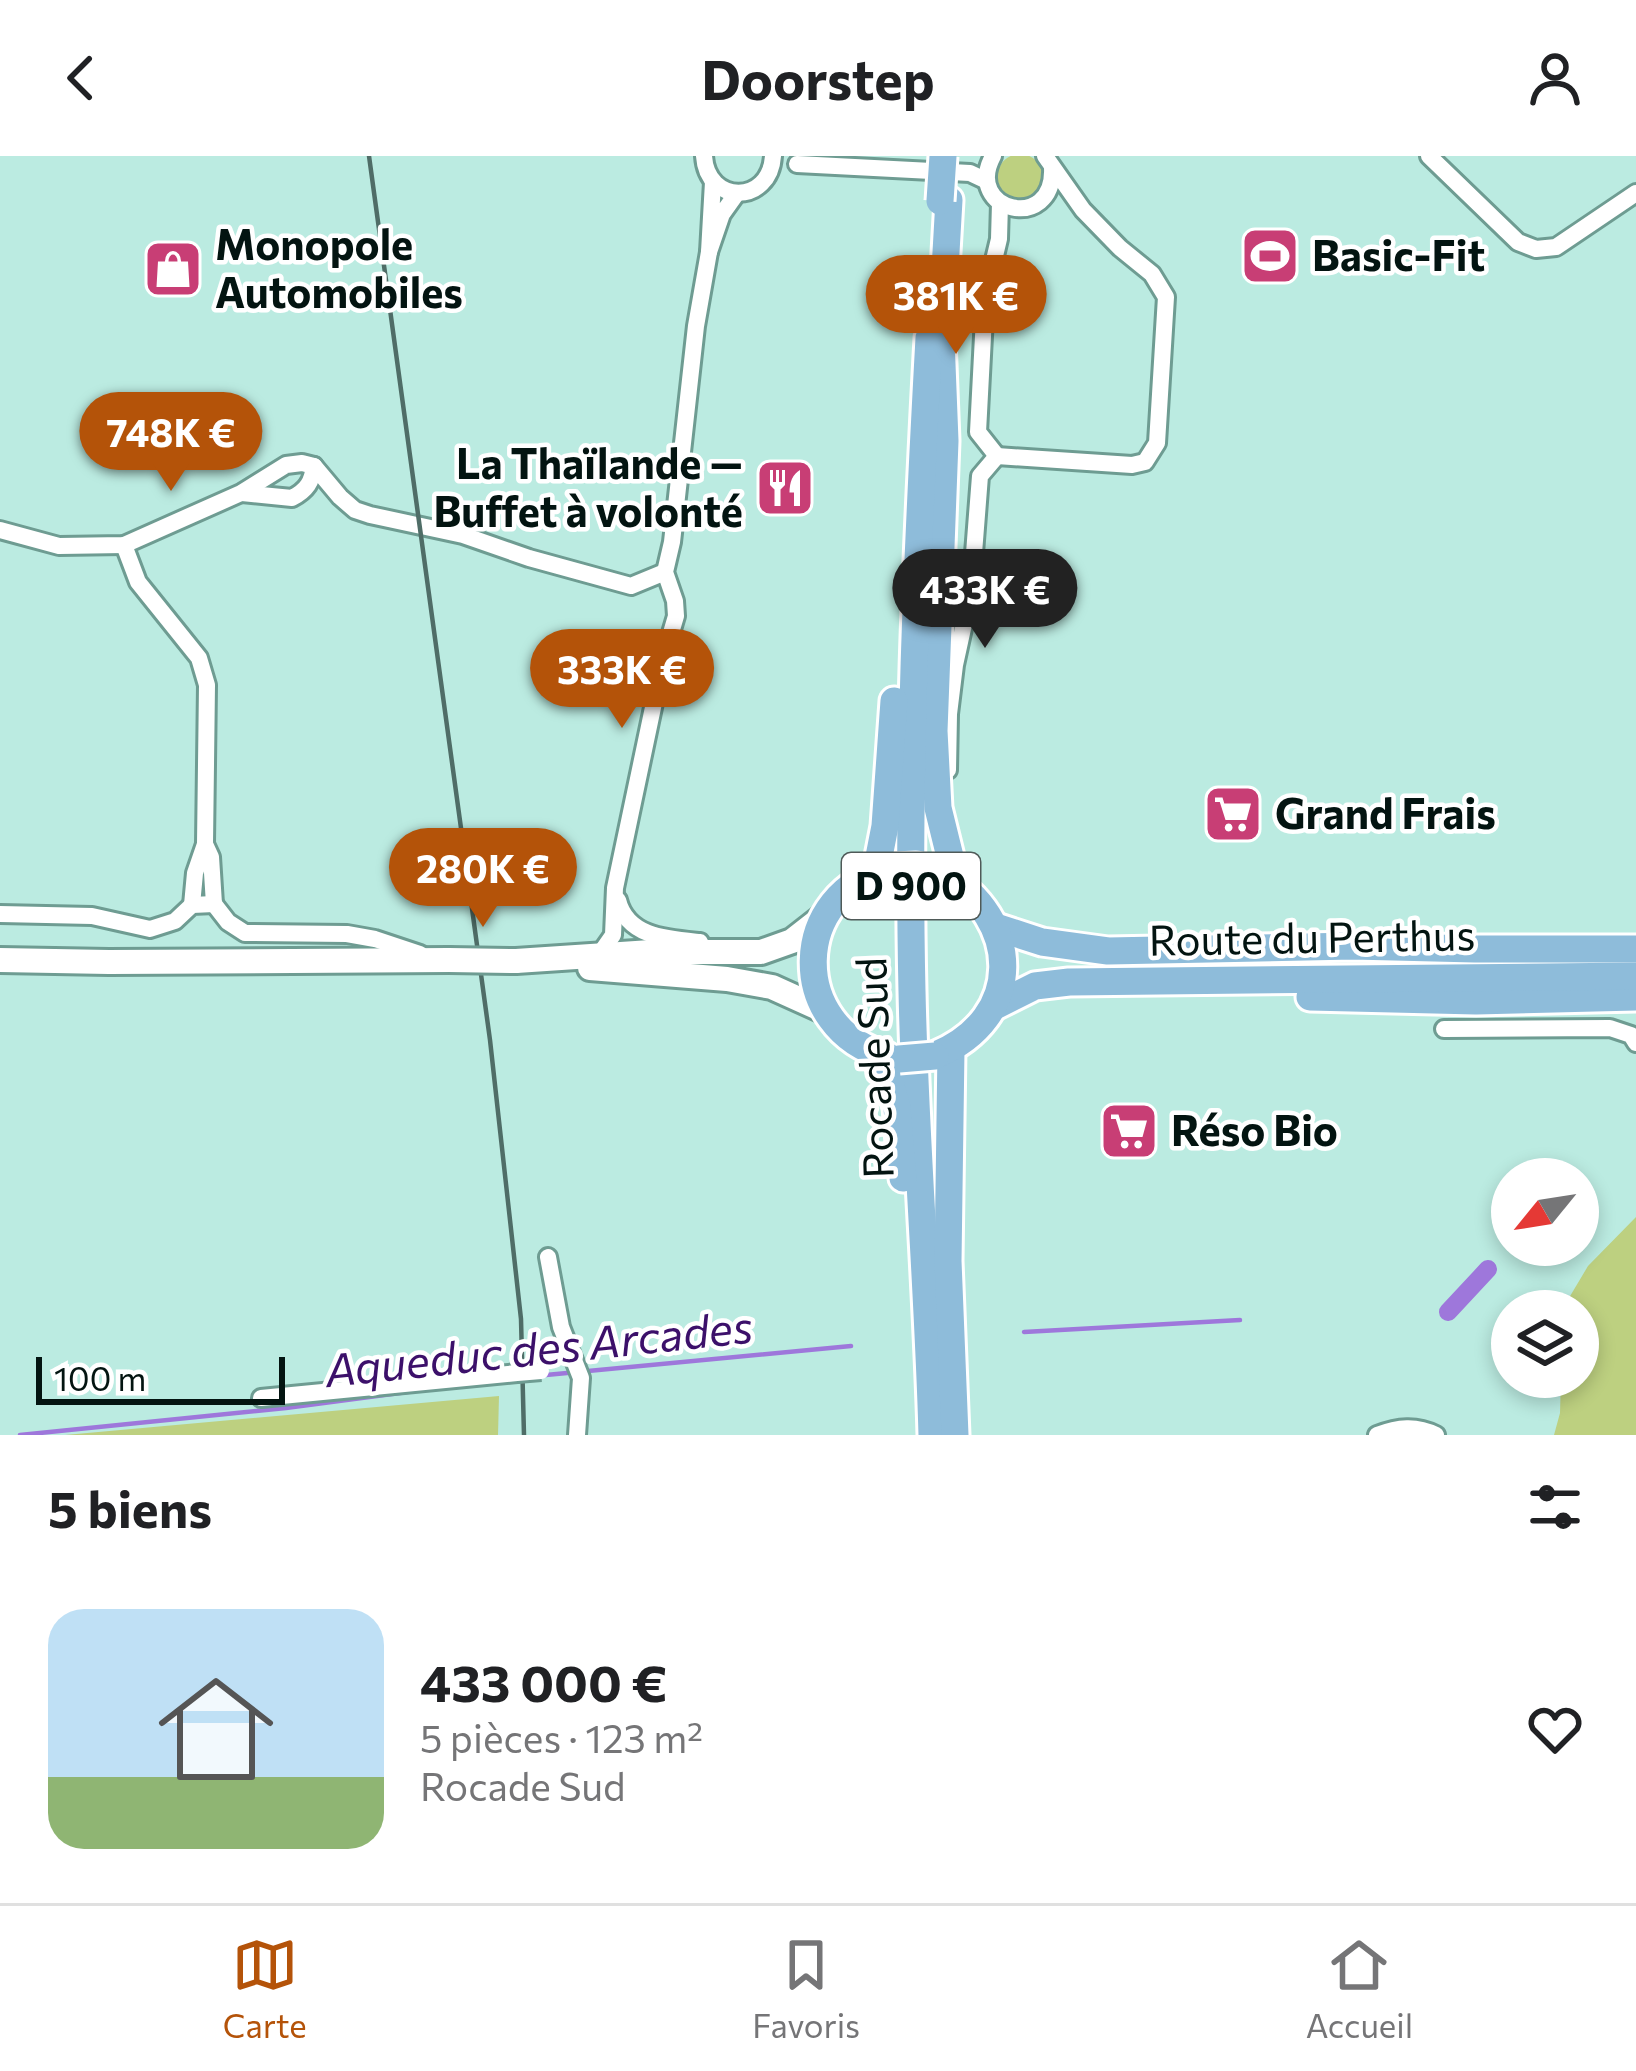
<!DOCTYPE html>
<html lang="fr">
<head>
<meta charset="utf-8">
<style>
	body { margin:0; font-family:Commissioner,sans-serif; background:#f2f2f2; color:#202124; height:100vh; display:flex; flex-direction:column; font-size:45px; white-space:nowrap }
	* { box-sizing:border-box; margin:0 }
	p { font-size:39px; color:#757577 }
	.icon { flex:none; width:66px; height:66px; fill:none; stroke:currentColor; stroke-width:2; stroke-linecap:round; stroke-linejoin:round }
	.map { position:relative; height:1279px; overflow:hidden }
	.panel { display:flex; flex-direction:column; background:#fff; flex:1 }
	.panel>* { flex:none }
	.needle { width:78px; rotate:240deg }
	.fabs { position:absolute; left:1491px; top:1002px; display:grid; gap:24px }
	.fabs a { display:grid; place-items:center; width:108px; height:108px; border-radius:50%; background:#fff; box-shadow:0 6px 18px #0003; font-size:60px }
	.scale { position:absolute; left:36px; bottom:30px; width:249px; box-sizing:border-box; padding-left:12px; border:6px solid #031411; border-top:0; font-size:33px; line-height:42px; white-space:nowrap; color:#031411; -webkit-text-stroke:9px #fff; paint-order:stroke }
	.price { position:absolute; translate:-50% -102px; padding:0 27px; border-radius:42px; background:#b45309; color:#fff; font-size:39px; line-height:78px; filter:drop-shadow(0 3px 6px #0008) }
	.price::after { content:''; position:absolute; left:50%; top:72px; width:36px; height:27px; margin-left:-18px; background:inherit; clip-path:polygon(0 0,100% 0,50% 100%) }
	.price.active { background:#222; color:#fff }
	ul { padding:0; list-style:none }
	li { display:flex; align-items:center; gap:36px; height:300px; padding:0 48px }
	li span { display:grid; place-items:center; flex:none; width:336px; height:240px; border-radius:36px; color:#555 }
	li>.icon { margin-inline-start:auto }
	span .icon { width:144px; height:144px; fill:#fffc; stroke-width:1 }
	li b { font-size:51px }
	h2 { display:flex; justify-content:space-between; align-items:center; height:144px; padding:0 48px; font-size:51px }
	header { display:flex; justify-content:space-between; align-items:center; height:156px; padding:0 48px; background:#fff; font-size:54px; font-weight:700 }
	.menu { display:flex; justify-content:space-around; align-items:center; height:168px; border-top:3px solid #e0e0e0; background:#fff; font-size:33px; color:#757577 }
	.menu a { display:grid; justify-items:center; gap:6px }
	.menu .active { color:#b45309 }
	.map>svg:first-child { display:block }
	.green { fill:#bdd080 }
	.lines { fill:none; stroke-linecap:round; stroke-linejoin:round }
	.stream { stroke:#9e77db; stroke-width:4.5 }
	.canal { stroke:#9e77db; stroke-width:18 }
	.street-casing { stroke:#6e9c92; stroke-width:22 }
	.secondary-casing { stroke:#6e9c92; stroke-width:30 }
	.primary-casing { stroke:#fff; stroke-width:33 }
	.street { stroke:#fff; stroke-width:16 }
	.secondary { stroke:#fff; stroke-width:24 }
	.primary { stroke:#8ebcda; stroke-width:27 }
	.rail { stroke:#4f6d67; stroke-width:4.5 }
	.street-bridge-casing { stroke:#6e9c92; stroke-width:22; stroke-linecap:butt }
	.secondary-bridge-casing { stroke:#6e9c92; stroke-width:30; stroke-linecap:butt }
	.primary-bridge-casing { stroke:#fff; stroke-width:33; stroke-linecap:butt }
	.street-bridge { stroke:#fff; stroke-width:16 }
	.secondary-bridge { stroke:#fff; stroke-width:24 }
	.primary-bridge { stroke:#8ebcda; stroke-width:27 }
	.labels { text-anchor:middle; stroke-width:9; stroke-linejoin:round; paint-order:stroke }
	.shield { fill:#fff; stroke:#4f5a58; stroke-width:3 }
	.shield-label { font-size:39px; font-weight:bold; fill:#031411 }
	.poi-label { font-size:42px; font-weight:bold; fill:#031411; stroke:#fff; text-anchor:start }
	.street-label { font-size:42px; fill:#031411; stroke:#fff }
	.water-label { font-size:45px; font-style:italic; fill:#3c106a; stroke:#fff }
</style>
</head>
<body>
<header><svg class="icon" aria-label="back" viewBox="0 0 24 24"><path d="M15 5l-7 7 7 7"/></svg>Doorstep<svg class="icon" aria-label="person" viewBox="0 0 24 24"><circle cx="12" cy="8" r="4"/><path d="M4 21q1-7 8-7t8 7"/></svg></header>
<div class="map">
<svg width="1636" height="1279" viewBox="0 0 1636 1279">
	<rect width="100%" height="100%" fill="#bbebe1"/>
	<g class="green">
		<circle cx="1020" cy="21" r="23"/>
		<polygon points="1636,1061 1636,1279 1554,1279 1560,1257 1561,1221 1578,1221 1578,1155 1563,1155 1563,1152 1588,1110"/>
		<polygon points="499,1240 498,1279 65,1279"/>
	</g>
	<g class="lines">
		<g class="stream">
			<polyline points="1024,1176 1240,1164"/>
			<polyline points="546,1219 851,1190"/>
			<polyline points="20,1279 286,1252 415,1235"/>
		</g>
		<polyline class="canal" points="1448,1156 1488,1113"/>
		<defs>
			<g id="street">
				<path d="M704,0C707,49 770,49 773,0"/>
				<path d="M993,0C963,56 1055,77 1052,12"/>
				<polyline points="1429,0 1518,86 1536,93 1556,91 1636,37"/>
				<polyline points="797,8 970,17 987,25"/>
				<polyline points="713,26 709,96 722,58 737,37"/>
				<polyline points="997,300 1132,309 1145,306 1157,287 1166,141 1152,118 1120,92 1083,54 1045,0"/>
				<polyline points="997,300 978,276 985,142 999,83 1000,47"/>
				<path d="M242,337L292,342C307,334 312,326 314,310"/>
				<polyline points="0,374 59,390 124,389 241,337 286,309 302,307 314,310 340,341 355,354 370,359 463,379 529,402 631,430 665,416"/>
				<polyline points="124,389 138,426 199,502 207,529 205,688 211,701 214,748"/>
				<polyline points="948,614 949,558 955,509 971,436 980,320 997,300"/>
				<path d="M618,744C627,781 667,783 700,786"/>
				<polyline points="214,748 228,766 245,777 347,778 375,783 420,798"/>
				<polyline points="192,749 195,717 205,688"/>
				<polyline points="0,758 92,760 150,773 175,765 192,749 214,748"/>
				<polyline points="599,799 613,779 615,732 663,504 676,460 675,445 665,416 672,386 696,170 709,96"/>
				<polyline points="1444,873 1610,872 1631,879 1636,887"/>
				<polyline points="548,1101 561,1171 581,1222 577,1279"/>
				<polyline points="261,1242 517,1217"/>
				<path d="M1377,1279C1398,1271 1416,1269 1436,1279"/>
			</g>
			<g id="secondary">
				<polyline points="0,804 109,806 449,804"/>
				<polyline points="516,805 651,796 761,796 792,785 824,760"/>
				<polyline points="590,812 727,823 772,831 825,855"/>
			</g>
			<g id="primary">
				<polyline points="949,44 941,183 945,285 934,575 938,652 956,725"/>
				<path d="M929,182C917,400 907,616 912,835C915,983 928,1131 932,1279"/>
				<polyline points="876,716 885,670 894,545"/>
				<polyline points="996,771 1042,786 1108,795 1353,790 1475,793 1636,793"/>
				<polyline points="1310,841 1476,845 1636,841"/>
				<polyline points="995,850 1035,830 1069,826 1636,820"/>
				<polyline points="951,893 948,1105 955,1279"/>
				<polyline points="870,895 889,922 897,952 903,1022"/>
				<path d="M936,899C1025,862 1023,763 942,717"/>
				<path d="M887,900C787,873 789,735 891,713"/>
			</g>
		</defs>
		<use href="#street" class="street-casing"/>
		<use href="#secondary" class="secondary-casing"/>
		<use href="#primary" class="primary-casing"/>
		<use href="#street" class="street"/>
		<use href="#secondary" class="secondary"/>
		<use href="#primary" class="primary"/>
		<polyline class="rail" points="369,0 490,884 521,1163 524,1279"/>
		<defs>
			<polyline id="street-bridge" points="517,1217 541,1215"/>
			<polyline id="secondary-bridge" points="449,804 516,805"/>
			<g id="primary-bridge">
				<polyline points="940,45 943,0"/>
				<polyline points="895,712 916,711 938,715"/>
				<polyline points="899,903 935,900"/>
			</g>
		</defs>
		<use href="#street-bridge" class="street-bridge-casing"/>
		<use href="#secondary-bridge" class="secondary-bridge-casing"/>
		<use href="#primary-bridge" class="primary-bridge-casing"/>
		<use href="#street-bridge" class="street-bridge"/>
		<use href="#secondary-bridge" class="secondary-bridge"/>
		<use href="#primary-bridge" class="primary-bridge"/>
	</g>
	<defs>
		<symbol id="stadium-square" viewBox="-11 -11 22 22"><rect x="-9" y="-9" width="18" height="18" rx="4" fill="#c83e75" stroke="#fff"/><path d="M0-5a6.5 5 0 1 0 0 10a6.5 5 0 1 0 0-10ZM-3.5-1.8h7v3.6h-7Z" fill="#fff"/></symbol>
		<symbol id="shop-square" viewBox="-11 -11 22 22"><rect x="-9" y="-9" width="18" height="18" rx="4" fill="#c83e75" stroke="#fff"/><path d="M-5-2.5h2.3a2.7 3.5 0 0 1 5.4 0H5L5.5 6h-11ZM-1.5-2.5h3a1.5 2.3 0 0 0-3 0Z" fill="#fff"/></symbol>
		<symbol id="restaurant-square" viewBox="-11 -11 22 22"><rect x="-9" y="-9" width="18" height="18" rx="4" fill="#c83e75" stroke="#fff"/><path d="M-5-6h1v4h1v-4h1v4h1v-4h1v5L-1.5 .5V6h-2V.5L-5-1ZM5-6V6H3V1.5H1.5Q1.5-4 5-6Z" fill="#fff"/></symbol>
		<symbol id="supermarket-square" viewBox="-11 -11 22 22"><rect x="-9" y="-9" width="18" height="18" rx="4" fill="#c83e75" stroke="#fff"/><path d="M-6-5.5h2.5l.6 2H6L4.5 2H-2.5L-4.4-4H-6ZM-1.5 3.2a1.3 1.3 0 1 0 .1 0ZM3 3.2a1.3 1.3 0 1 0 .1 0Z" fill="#fff"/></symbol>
	</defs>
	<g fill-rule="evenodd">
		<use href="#stadium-square" x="1237" y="67" width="66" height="66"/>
		<use href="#shop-square" x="140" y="80" width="66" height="66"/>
		<use href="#restaurant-square" x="752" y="299" width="66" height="66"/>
		<use href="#supermarket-square" x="1200" y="625" width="66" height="66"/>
		<use href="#supermarket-square" x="1096" y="942" width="66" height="66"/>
	</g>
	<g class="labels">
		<rect class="shield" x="842" y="697" width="138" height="66" rx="9"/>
		<g class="shield-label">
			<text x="911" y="744">D 900</text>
		</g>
		<g class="poi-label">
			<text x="215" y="104">Monopole<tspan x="215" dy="48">Automobiles</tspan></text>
			<text x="1312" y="115">Basic-Fit</text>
			<text x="743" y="323" text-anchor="end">La Thaïlande —<tspan x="743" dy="48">Buffet à volonté</tspan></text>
			<text x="1275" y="673">Grand Frais</text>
			<text x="1171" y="990">Réso Bio</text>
		</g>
		<g class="street-label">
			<text transform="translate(1312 782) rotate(-1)" y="15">Route du Perthus</text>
			<text transform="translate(875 912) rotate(-92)" y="15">Rocade Sud</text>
		</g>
		<g class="water-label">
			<text transform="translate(539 1193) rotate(-6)" y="16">Aqueduc des Arcades</text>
		</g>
	</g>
</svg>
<div class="fabs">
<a><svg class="needle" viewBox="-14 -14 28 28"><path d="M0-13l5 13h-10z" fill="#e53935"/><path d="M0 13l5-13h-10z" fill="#757577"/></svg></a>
<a><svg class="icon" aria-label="layers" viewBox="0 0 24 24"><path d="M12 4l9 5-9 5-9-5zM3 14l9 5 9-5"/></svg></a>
</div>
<div class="scale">100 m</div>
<b class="price" style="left:956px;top:201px">381K €</b>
<b class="price" style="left:171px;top:338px">748K €</b>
<b class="price active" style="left:985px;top:495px">433K €</b>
<b class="price" style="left:622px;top:575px">333K €</b>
<b class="price" style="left:483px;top:774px">280K €</b>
</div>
<section class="panel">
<h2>5 biens<svg class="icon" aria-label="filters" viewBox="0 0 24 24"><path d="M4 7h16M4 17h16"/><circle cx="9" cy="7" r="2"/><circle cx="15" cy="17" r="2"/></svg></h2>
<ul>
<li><span style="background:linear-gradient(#bfe0f5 70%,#8fb573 0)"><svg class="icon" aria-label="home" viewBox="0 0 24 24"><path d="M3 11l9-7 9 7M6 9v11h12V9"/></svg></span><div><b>433 000 €</b><p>5 pièces · 123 m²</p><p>Rocade Sud</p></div><svg class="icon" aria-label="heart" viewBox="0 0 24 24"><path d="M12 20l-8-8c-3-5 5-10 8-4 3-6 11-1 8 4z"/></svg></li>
</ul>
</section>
<nav class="menu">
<a class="active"><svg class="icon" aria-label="map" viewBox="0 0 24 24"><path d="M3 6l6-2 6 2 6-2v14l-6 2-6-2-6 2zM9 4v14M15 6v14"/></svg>Carte</a>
<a><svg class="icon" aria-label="saved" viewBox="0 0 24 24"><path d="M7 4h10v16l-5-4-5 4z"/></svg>Favoris</a>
<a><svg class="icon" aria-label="home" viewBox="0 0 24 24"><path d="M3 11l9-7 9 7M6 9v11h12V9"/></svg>Accueil</a>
</nav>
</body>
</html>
